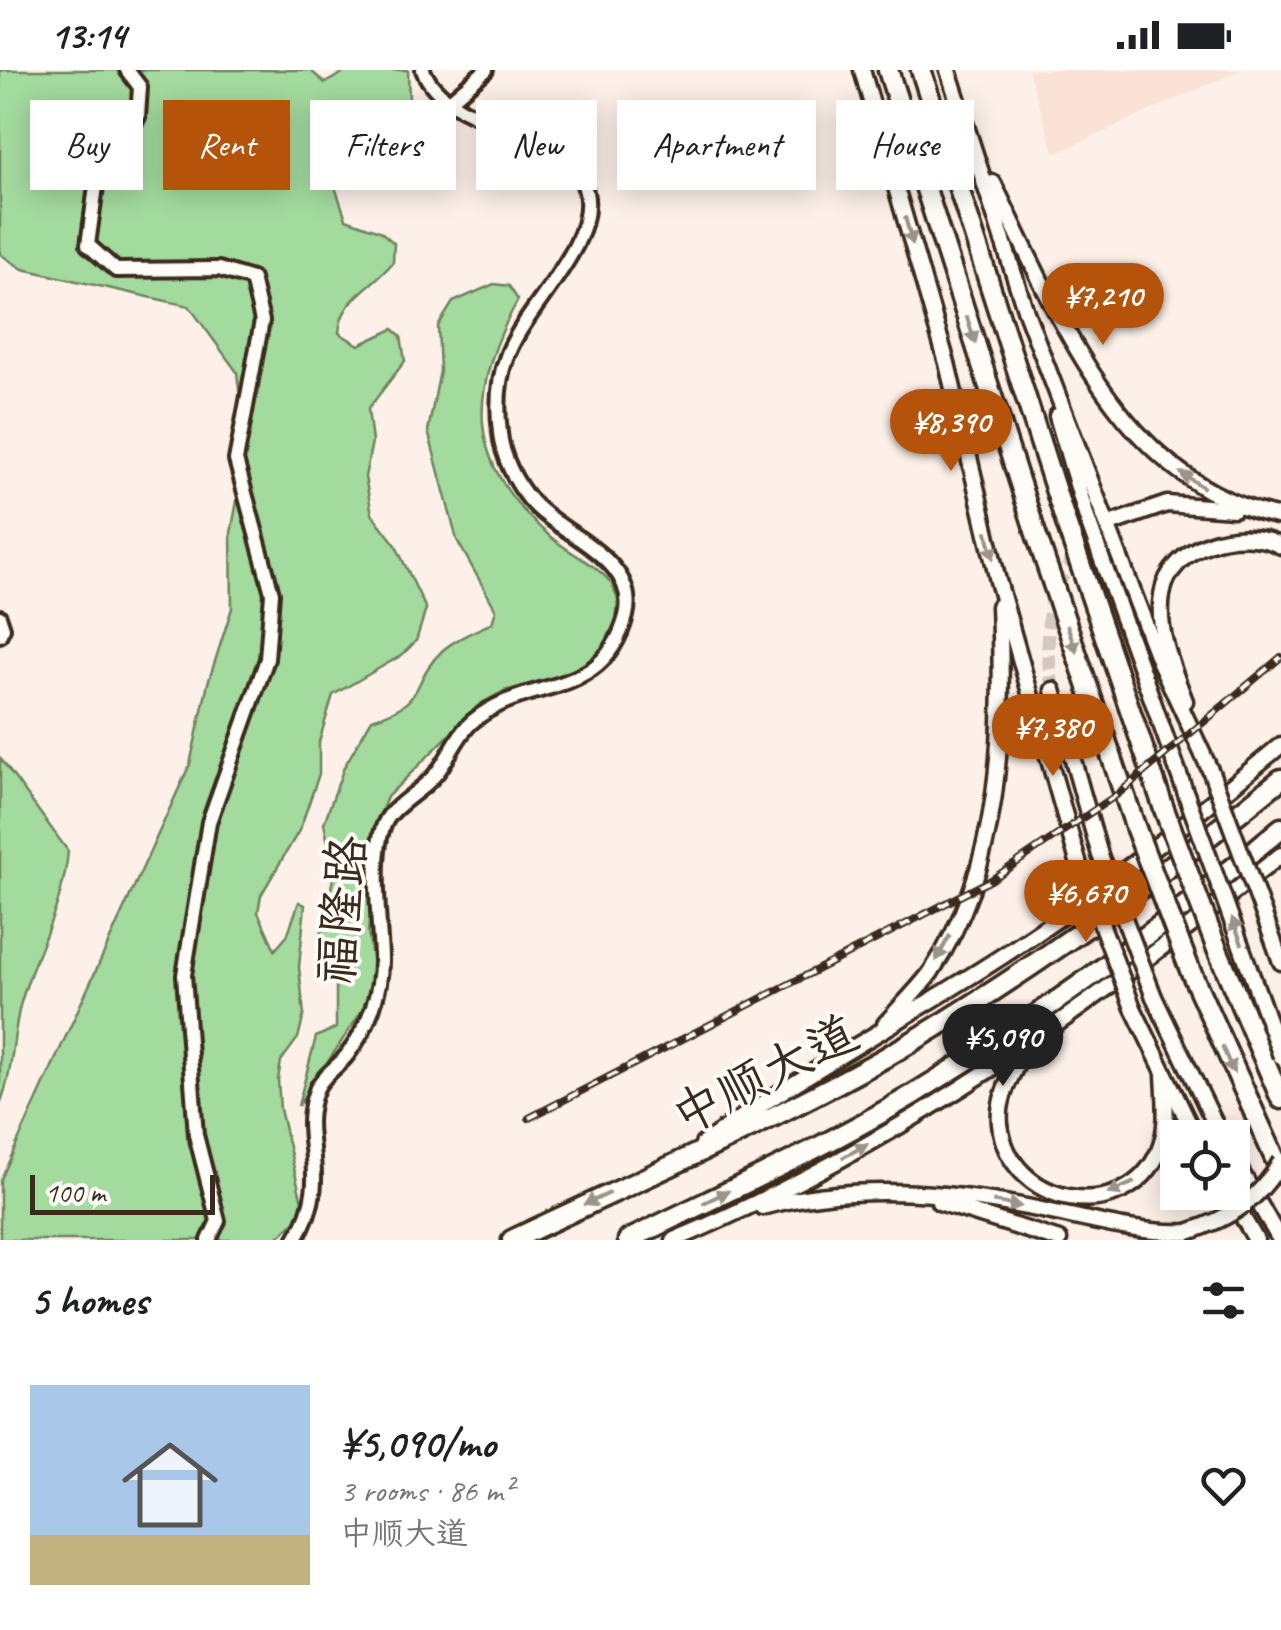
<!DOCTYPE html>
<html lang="en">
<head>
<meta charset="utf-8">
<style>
	body { margin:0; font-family:Caveat,"LXGW WenKai TC",sans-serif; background:#f6f6f6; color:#202124; height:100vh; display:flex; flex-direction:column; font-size:38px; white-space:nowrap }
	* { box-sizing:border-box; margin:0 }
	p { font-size:32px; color:#757577 }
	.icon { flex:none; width:55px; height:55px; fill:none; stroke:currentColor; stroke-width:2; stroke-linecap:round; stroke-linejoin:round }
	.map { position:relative; height:1170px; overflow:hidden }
	.panel { display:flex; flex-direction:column; background:#fff; flex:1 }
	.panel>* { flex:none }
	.top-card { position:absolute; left:30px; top:30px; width:1222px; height:90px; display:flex; gap:20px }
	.buttons { position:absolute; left:1160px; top:1050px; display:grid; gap:20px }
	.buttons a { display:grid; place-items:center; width:90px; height:90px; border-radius:0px; background:#fff; box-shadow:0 5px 25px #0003; font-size:50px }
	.scale { position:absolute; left:30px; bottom:25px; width:185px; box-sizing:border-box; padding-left:10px; border:5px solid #3b2a1e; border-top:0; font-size:28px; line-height:35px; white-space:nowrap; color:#3b2a1e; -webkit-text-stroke:8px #fdfcf7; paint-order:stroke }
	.price { position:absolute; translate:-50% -85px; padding:0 22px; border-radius:35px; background:#b45309; color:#fff; font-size:32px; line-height:65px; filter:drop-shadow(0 2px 5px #0008) }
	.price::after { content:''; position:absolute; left:50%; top:60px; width:30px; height:22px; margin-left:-15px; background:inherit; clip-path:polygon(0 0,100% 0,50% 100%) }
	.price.selected { background:#222; color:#fff }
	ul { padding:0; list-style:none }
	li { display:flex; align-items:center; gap:30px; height:250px; padding:0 30px }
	li span { display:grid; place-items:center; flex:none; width:280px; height:200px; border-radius:0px; color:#555 }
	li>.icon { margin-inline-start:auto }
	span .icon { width:120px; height:120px; fill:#fffc; stroke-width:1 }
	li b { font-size:42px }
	h2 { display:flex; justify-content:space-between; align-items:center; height:120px; padding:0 30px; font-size:42px }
	.chip { padding:0 35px; border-radius:0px; background:#fff; box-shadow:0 5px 25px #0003; font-size:35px; line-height:90px }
	.chip.selected { background:#b45309; color:#fff }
	.status { display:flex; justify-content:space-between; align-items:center; height:70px; padding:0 50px; background:#fff; direction:ltr }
	.status svg { height:28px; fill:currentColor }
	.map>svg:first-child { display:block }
	.built { fill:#fbe2d6 }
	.green { fill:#a3da9e; stroke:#6f825e; stroke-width:2.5 }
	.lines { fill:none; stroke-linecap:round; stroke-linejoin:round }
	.secondary-tunnel { stroke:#d5c8c0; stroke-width:14; stroke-dasharray:14 7; stroke-linecap:butt }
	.minor-casing { stroke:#3b2a1e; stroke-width:18 }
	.tertiary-casing { stroke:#3b2a1e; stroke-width:20 }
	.secondary-casing { stroke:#3b2a1e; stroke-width:21 }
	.trunk-casing { stroke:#3b2a1e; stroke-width:25 }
	.minor { stroke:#fdfcf7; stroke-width:10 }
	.tertiary { stroke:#fdfcf7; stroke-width:12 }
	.secondary { stroke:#fdfcf7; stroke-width:14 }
	.trunk { stroke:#fdfcf7; stroke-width:18 }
	.rail-casing { stroke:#3b2a1e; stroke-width:8 }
	.rail { stroke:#fdfcf7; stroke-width:4; stroke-dasharray:11; stroke-linecap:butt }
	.secondary-bridge-casing { stroke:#3b2a1e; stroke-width:21; stroke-linecap:butt }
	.trunk-bridge-casing { stroke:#3b2a1e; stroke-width:25; stroke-linecap:butt }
	.secondary-bridge { stroke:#fdfcf7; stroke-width:14 }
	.trunk-bridge { stroke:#fdfcf7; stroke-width:18 }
	.oneway { fill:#9c938a }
	.labels { text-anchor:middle; stroke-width:8; stroke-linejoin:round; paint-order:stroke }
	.street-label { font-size:50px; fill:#3b2a1e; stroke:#fdfcf7 }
</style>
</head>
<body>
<div class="status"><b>13:14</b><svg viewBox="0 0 49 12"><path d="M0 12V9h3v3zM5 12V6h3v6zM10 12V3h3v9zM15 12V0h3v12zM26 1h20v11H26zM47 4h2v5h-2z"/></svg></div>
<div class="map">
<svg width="1281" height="1170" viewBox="0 0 1281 1170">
	<rect width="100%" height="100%" fill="#fcf0e8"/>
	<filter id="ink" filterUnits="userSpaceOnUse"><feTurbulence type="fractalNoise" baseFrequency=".01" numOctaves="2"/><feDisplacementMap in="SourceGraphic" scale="20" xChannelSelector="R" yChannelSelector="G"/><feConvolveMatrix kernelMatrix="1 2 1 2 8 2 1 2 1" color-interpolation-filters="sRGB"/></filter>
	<g filter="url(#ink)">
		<polygon class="built" points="1028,0 1240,0 1055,84"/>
		<g class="green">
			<path d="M0,0H310L325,13L348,0H408L409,31L349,88L334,114L346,149L380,161L394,173L393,192C373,218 341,227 339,263L359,275L393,259L401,266L405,291L368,339L372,372L365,407L372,444L395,474L426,539L416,571L402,585L333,625L319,672V704L300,759L261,825L258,842L275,880L287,866L299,832L305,835L299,897L304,945L298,968L281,991L278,1010L280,1039L302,1132L298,1149L275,1170H0V1111L190,694L208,613L232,538L231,463L246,383L237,302L189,236L23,199L0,184Z"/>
			<path d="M494,214L509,216L518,230C466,323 466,396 552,468C572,485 595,493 612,514L618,530L616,549L601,583L569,605L504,621L480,634L387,727L368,775L373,824L368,861L374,901L368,932L298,1036L316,967L336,958V904L316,886L334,804L324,753L344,697L372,649C430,632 408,613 443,580C457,568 475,561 492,553L496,540L457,470L428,361L440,301L438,256L453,232Z"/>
			<path d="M0,688L68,781C63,840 35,880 20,936C12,969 13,1003 0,1034Z"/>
		</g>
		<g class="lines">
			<path class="secondary-tunnel" d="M1053,620C1042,554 1045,505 1103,461"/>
			<defs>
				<polyline id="minor" points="0,546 4,558 0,566"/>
				<g id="tertiary">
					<polyline points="127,0 140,17 138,47 97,109 88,175 116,200 219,199 252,209 262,251 236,390 272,523 267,589 209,752 184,905 196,1065 218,1151 209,1170"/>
					<polyline points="447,33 486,0"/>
					<path d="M295,1170C336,1103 295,1071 317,1018C323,1005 339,996 347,985C368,958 382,921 381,887C380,853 368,773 389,746C401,731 421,721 434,706C449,690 456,665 473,651C528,605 603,632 626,546C640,489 560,465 531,431C516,414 502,386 500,363C497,338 497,313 506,289C522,239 598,177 586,122C570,54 449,64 423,0"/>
				</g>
				<g id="secondary">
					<polyline points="862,0 947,293 998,511 1079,795"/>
					<polyline points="948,0 1026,242 1159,590 1211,702"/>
					<path d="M993,113C1058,243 1120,415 1281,447"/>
					<polyline points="1057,346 1087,448 1186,724"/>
					<polyline points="1115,452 1167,434 1234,439"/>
					<polyline points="1053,620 1100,785"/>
					<path d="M1185,631C1173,599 1156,561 1162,525C1170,474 1241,455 1281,476"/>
					<polyline points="1263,842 1281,892"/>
					<polyline points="1154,927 1222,1068"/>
					<polyline points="1133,938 1196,1068"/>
					<path d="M885,954C900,937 918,920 931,902C1003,793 1004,662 999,536"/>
					<path d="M1024,981C1012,1004 997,1028 1000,1054C1008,1136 1126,1158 1159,1081C1169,1057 1165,1029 1164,1004"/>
					<path d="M703,1074C799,1006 902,951 1001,887C1100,823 1191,750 1281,675"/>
					<polyline points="1232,1086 1280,1170"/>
					<polyline points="1228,1122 1256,1170"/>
					<polyline points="939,1132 1059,1170"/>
					<path d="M762,1137C851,1113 947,1121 1037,1139C1088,1149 1135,1164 1188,1162"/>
					<path d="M674,1170C900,1075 1090,937 1281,785"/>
				</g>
				<g id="trunk">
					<polyline points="888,0 1036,464 1136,759"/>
					<polyline points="921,0 1067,456 1164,739"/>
					<polyline points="1217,879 1281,1029"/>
					<polyline points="1190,900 1281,1102"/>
					<path d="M512,1170C637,1111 765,1055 886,987C1025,907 1157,810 1281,709"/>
					<path d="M628,1170C723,1123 821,1080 912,1025C1042,946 1165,856 1281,758"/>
				</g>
			</defs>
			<use href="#minor" class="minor-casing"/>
			<use href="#tertiary" class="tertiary-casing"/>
			<use href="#secondary" class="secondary-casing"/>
			<use href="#trunk" class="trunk-casing"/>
			<use href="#minor" class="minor"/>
			<use href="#tertiary" class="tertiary"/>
			<use href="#secondary" class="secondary"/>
			<use href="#trunk" class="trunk"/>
			<defs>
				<polyline id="rail" points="529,1048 991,810 1118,724 1281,587"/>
			</defs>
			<use href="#rail" class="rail-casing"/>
			<use href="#rail" class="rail"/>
			<defs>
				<g id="secondary-bridge">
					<polyline points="1211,702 1263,842"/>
					<polyline points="1186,724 1281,986"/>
					<polyline points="1100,785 1154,927"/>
					<polyline points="1079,795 1133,938"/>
					<path d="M1188,1162C1230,1148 1259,1131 1281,1091"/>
				</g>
				<g id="trunk-bridge">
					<polyline points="1164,739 1217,879"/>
					<polyline points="1136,759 1190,900"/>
				</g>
			</defs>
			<use href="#secondary-bridge" class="secondary-bridge-casing"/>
			<use href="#trunk-bridge" class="trunk-bridge-casing"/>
			<use href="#secondary-bridge" class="secondary-bridge"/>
			<use href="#trunk-bridge" class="trunk-bridge"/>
		</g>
		<defs><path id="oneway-solid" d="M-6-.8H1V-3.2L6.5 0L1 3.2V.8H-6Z" transform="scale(2.5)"/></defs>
		<g class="oneway">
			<use href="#oneway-solid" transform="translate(909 161) rotate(74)"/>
			<use href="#oneway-solid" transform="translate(971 260) rotate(72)"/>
			<use href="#oneway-solid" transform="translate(1192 410) rotate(-147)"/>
			<use href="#oneway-solid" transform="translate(990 475) rotate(77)"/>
			<use href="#oneway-solid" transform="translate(1072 569) rotate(71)"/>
			<use href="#oneway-solid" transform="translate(1237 861) rotate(-111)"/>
			<use href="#oneway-solid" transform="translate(943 878) rotate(118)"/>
			<use href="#oneway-solid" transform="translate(1228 990) rotate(66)"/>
			<use href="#oneway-solid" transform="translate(855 1081) rotate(-28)"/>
			<use href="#oneway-solid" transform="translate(1121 1118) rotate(156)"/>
			<use href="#oneway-solid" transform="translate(716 1127) rotate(-26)"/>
			<use href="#oneway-solid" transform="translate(597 1129) rotate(155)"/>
			<use href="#oneway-solid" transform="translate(1007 1134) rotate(10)"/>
		</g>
	</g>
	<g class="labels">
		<g class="street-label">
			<text transform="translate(340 840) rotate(-85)" y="18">福隆路</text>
			<text transform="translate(764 1003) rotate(-27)" y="18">中顺大道</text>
		</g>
	</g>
</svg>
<div class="buttons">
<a><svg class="icon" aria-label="locate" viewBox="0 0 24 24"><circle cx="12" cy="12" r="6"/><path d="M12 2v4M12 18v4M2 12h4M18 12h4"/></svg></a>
</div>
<div class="scale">100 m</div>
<b class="price" style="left:1103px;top:278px">¥7,210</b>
<b class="price" style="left:951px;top:404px">¥8,390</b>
<b class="price" style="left:1053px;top:709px">¥7,380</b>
<b class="price" style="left:1086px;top:875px">¥6,670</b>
<b class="price selected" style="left:1003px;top:1019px">¥5,090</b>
<div class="top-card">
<a class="chip">Buy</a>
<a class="chip selected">Rent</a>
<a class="chip">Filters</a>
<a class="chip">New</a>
<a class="chip">Apartment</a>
<a class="chip">House</a>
</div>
</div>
<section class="panel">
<h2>5 homes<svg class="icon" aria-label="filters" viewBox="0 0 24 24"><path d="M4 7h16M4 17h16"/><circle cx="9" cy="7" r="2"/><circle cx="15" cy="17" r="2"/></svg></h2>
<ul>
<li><span style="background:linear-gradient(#a9c7e8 75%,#c2b280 0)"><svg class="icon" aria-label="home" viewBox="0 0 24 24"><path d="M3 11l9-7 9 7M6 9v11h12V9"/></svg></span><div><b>¥5,090/mo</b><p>3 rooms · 86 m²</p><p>中顺大道</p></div><svg class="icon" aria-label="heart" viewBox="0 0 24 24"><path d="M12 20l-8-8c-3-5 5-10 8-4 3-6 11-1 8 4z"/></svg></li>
</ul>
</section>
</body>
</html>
